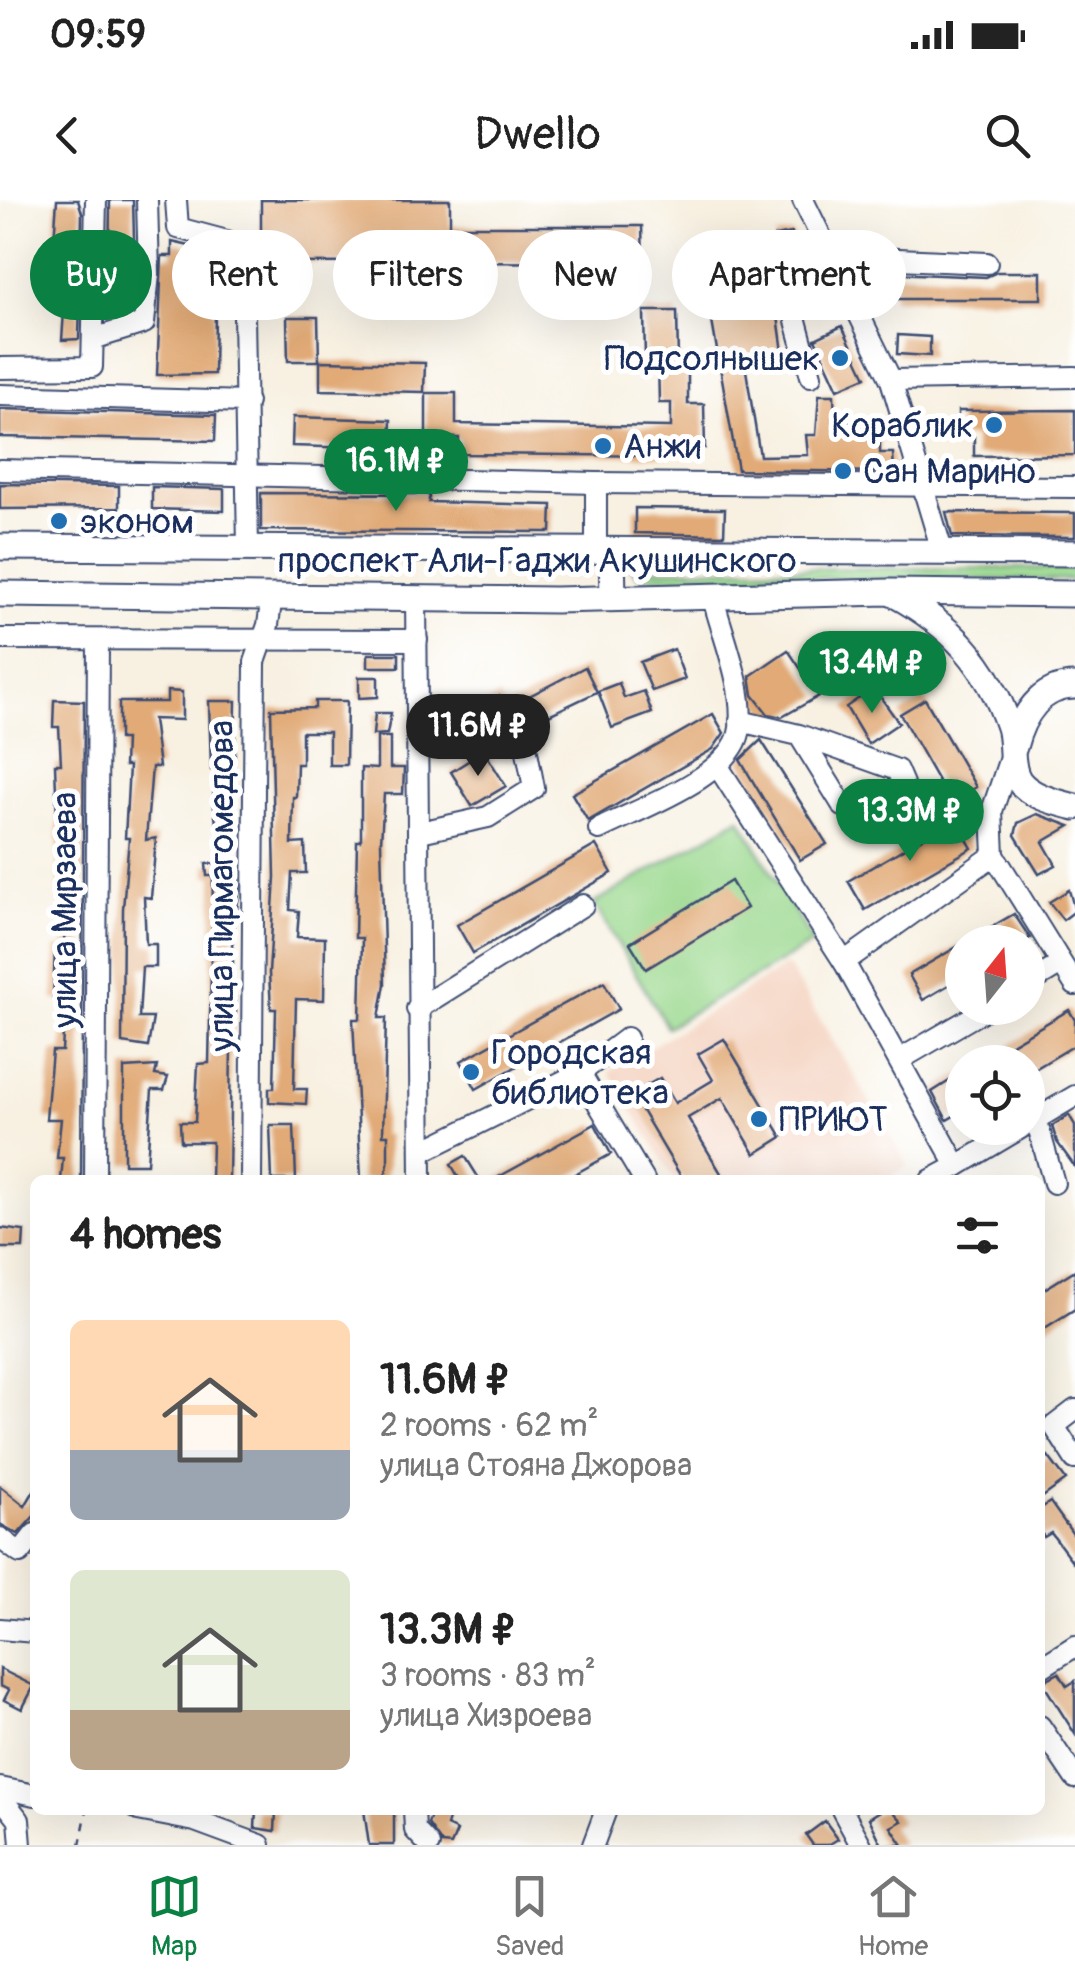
<!DOCTYPE html>
<html lang="en">
<head>
<meta charset="utf-8">
<style>
	body { margin:0; font-family:Pangolin,sans-serif; background:#f2f2f2; color:#222; height:100vh; display:flex; flex-direction:column; font-size:38px; white-space:nowrap }
	* { box-sizing:border-box; margin:0 }
	p { font-size:32px; color:#767676 }
	.icon { flex:none; width:55px; height:55px; fill:none; stroke:currentColor; stroke-width:2; stroke-linecap:round; stroke-linejoin:round }
	.map { position:relative; flex:1; overflow:hidden }
	.drawer { position:absolute; left:30px; top:975px; width:1015px; height:640px; display:flex; flex-direction:column; background:#fff; border-radius:15px; box-shadow:0 10px 40px #0002 }
	.drawer>* { flex:none }
	.top-card { position:absolute; left:30px; top:30px; width:1015px; height:90px; display:flex; gap:20px }
	.needle { width:65px; rotate:17deg }
	.controls { position:absolute; left:945px; top:725px; display:grid; gap:20px }
	.controls a { display:grid; place-items:center; width:100px; height:100px; border-radius:50%; background:#fff; box-shadow:0 10px 40px #0002; font-size:50px }
	.price { position:absolute; translate:-50% -85px; padding:0 22px; border-radius:35px; background:#0b8043; color:#fff; font-size:32px; line-height:65px; filter:drop-shadow(0 2px 5px #0008) }
	.price::after { content:''; position:absolute; left:50%; top:60px; width:30px; height:22px; margin-left:-15px; background:inherit; clip-path:polygon(0 0,100% 0,50% 100%) }
	.price.selected { background:#222; color:#fff }
	ul { padding:0; list-style:none }
	li { display:flex; align-items:center; gap:30px; height:250px; padding:0 40px }
	li span { display:grid; place-items:center; flex:none; width:280px; height:200px; border-radius:15px; color:#555 }
	li>.icon { margin-inline-start:auto }
	span .icon { width:120px; height:120px; fill:#fffc; stroke-width:1 }
	li b { font-size:42px }
	h2 { display:flex; justify-content:space-between; align-items:center; height:120px; padding:0 40px; font-size:42px }
	.tag { padding:0 35px; border-radius:45px; background:#fff; box-shadow:0 10px 40px #0002; font-size:35px; line-height:90px }
	.tag.selected { background:#0b8043; color:#fff }
	.status { display:flex; justify-content:space-between; align-items:center; height:70px; padding:0 50px; background:#fff; direction:ltr }
	.status svg { height:28px; fill:currentColor }
	header { display:flex; justify-content:space-between; align-items:center; height:130px; padding:0 40px; background:#fff; font-size:45px; font-weight:600 }
	.tab-bar { display:flex; justify-content:space-around; align-items:center; height:140px; border-top:2px solid #e0e0e0; background:#fff; font-size:28px; color:#767676 }
	.tab-bar a { display:grid; justify-items:center; gap:5px }
	.tab-bar .selected { color:#0b8043 }
	.map>svg:first-child { display:block }
	.built { fill:#f4d3c0 }
	.green { fill:#9ad88d; stroke:#5a8476; stroke-width:2.5 }
	.building { fill:#e1aa77 }
	.lines { fill:none; stroke-linecap:round; stroke-linejoin:round }
	.minor-casing { stroke:#3c4c72; stroke-width:24 }
	.major-casing { stroke:#3c4c72; stroke-width:29 }
	.path { stroke:#3c4c72; stroke-width:2.5; stroke-dasharray:8 8; stroke-linecap:butt }
	.minor { stroke:#fff; stroke-width:20 }
	.major { stroke:#fff; stroke-width:25 }
	.poi-dot { fill:#1f6fb2; stroke:#fff; stroke-width:4 }
	.labels { text-anchor:middle; stroke-width:10; stroke-linejoin:round; paint-order:stroke }
	.poi-label { font-size:35px; fill:#1b2f5e; stroke:#fff; text-anchor:start }
	.street-label { font-size:35px; fill:#1b2f5e; stroke:#fff }
</style>
</head>
<body>
<div class="status"><b>09:59</b><svg viewBox="0 0 49 12"><path d="M0 12V9h3v3zM5 12V6h3v6zM10 12V3h3v9zM15 12V0h3v12zM26 1h20v11H26zM47 4h2v5h-2z"/></svg></div>
<header><svg class="icon" aria-label="back" viewBox="0 0 24 24"><path d="M15 5l-7 7 7 7"/></svg>Dwello<svg class="icon" aria-label="search" viewBox="0 0 24 24"><circle cx="10" cy="10" r="6"/><path d="M15 15l6 6"/></svg></header>
<div class="map">
<svg width="1075" height="1645" viewBox="0 0 1075 1645">
	<rect width="100%" height="100%" fill="#fff"/>
	<filter id="ink" filterUnits="userSpaceOnUse"><feTurbulence type="fractalNoise" baseFrequency=".01" numOctaves="2"/><feDisplacementMap in="SourceGraphic" scale="20" xChannelSelector="R" yChannelSelector="G"/><feConvolveMatrix kernelMatrix="1 2 1 2 8 2 1 2 1" color-interpolation-filters="sRGB"/></filter>
	<filter id="wash" filterUnits="userSpaceOnUse"><feTurbulence type="fractalNoise" baseFrequency=".0048" numOctaves="4" result="noise"/><feDisplacementMap in="SourceGraphic" scale="40" xChannelSelector="R" yChannelSelector="G"/><feGaussianBlur stdDeviation="2.25" result="paint"/><feColorMatrix in="noise" values="0 0 0 0 0 0 0 0 0 0 0 0 0 0 0 0 0 1.4 0 .05"/><feComposite in="paint" operator="in"/></filter>
	<g filter="url(#wash)">
		<rect width="100%" height="100%" fill="#f8f1e2"/>
		<polygon class="built" points="787,765 909,966 886,980 675,980 609,872"/>
		<g class="green">
			<polygon points="1075,368 1075,380 639,377 632,369"/>
			<polygon points="740,618 813,743 667,827 594,703"/>
		</g>
		<g id="blocks">
			<g class="building">
				<polygon points="57,0 78,0 82,13 79,139 62,140 69,42 54,41"/>
				<polygon points="110,0 133,0 135,79 109,79"/>
				<polygon points="261,0 450,0 450,26 642,26 643,62 261,63"/>
				<polygon points="792,33 816,80 802,89 775,36"/>
				<polygon points="172,42 216,52 214,174 157,175 162,56 172,56"/>
				<polygon points="735,42 744,99 775,95 784,159 745,164 760,256 808,255 806,235 816,235 819,195 834,195 835,222 862,221 862,238 880,238 880,253 893,253 894,272 738,270 699,47"/>
				<polygon points="997,72 1041,72 1041,99 893,99 893,73 986,77"/>
				<polygon points="644,111 677,111 678,161 688,161 688,204 704,204 705,248 670,249 670,256 459,254 459,238 426,237 426,193 456,193 456,224 671,227 671,203 659,203 658,160 645,160"/>
				<polygon points="287,117 318,117 319,161 288,161"/>
				<polygon points="842,126 866,177 838,189 815,139"/>
				<polygon points="898,135 930,137 930,156 897,154"/>
				<polygon points="320,161 425,163 424,192 320,190"/>
				<polygon points="0,209 216,215 215,241 0,237"/>
				<polygon points="1075,210 1075,255 974,256 974,237 958,237 958,211"/>
				<polygon points="293,217 391,220 390,249 292,246"/>
				<polygon points="0,284 119,286 119,308 0,309"/>
				<polygon points="152,287 224,289 224,311 152,309"/>
				<polygon points="261,293 429,294 429,302 552,305 551,332 261,330"/>
				<polygon points="635,308 725,309 724,335 635,333"/>
				<polygon points="946,312 1075,313 1075,337 952,336"/>
				<polygon points="674,449 685,479 652,491 640,462"/>
				<polygon points="788,450 819,496 782,517 768,514 753,495 750,476"/>
				<rect x="368" y="454" width="31" height="13"/>
				<polygon points="585,467 597,492 517,530 487,551 466,514 499,496 506,508"/>
				<polygon points="359,477 378,477 378,497 359,498"/>
				<polygon points="619,483 624,498 644,491 652,513 612,528 598,491"/>
				<polygon points="874,488 899,523 868,544 846,507"/>
				<polygon points="167,491 182,492 182,520 153,519 159,567 152,567 146,640 156,638 151,698 144,697 146,744 156,744 156,767 142,767 139,818 153,818 148,847 122,843 123,709 129,638 125,638 129,566 124,566 125,539 119,539 119,502 167,502"/>
				<polygon points="925,499 976,587 950,602 900,514"/>
				<polygon points="54,500 84,501 81,980 61,980 63,958 57,958 61,919 46,919 52,851 62,851 65,800 53,800 55,747 64,747 65,702 60,702 55,564 61,564 59,527 53,527"/>
				<polygon points="209,501 236,501 233,642 240,687 232,746 236,812 231,846 229,980 211,980 212,942 181,942 180,922 195,922 198,864 209,863 213,676 207,676 206,664 220,663 220,624 216,624 213,599 216,570 211,570"/>
				<polygon points="315,501 347,501 346,565 329,565 329,532 302,532 302,564 297,564 296,597 293,597 292,644 305,643 306,673 292,673 290,710 299,711 297,737 325,738 324,800 296,799 294,889 307,889 306,904 269,902 269,888 274,888 276,809 271,809 269,773 275,677 271,509 315,508"/>
				<polygon points="375,513 391,513 387,534 373,535"/>
				<polygon points="713,514 724,533 713,549 588,621 572,594"/>
				<polygon points="377,537 390,537 390,568 404,568 403,594 384,594 381,642 385,784 379,818 386,818 383,935 388,935 388,965 384,980 361,980 353,819 360,819 362,738 355,738 357,641 361,641 361,568 377,569"/>
				<polygon points="761,540 827,644 800,660 740,560"/>
				<polygon points="484,551 506,586 472,606 451,572"/>
				<polygon points="1037,614 1070,626 1043,642 1056,665 1039,674 1015,635 1018,623"/>
				<polygon points="955,619 972,648 865,710 848,681"/>
				<polygon points="596,645 612,673 473,753 457,725"/>
				<polygon points="731,681 747,708 646,769 630,743"/>
				<polygon points="1069,690 1075,711 1063,720 1049,702"/>
				<polygon points="1014,714 1030,738 1023,742 965,742"/>
				<polygon points="962,744 962,777 923,800 909,775"/>
				<polygon points="604,782 619,809 476,889 461,861"/>
				<polygon points="1069,810 1075,820 1075,845 1028,873 1028,862 981,862"/>
				<polygon points="724,839 782,937 755,954 722,898 688,918 725,980 683,980 632,894 660,878 675,903 713,880 698,854"/>
				<polygon points="157,866 155,875 168,877 164,890 152,890 147,964 124,964 124,868"/>
				<polygon points="962,873 962,911 947,920 932,892"/>
				<polygon points="1069,915 1075,925 1075,967 1057,942 1052,926"/>
				<polygon points="595,924 611,954 564,980 493,980"/>
				<polygon points="270,925 294,925 296,980 272,980"/>
				<polygon points="465,956 480,980 460,980 451,964"/>
				<polygon points="0,1028 24,1031 23,1048 0,1048"/>
				<polygon points="1075,1070 1075,1109 1040,1131 1040,1092"/>
				<polygon points="1048,1256 1066,1280 1040,1299 1040,1261"/>
				<polygon points="0,1286 25,1306 35,1289 35,1315 18,1334 0,1324"/>
				<polygon points="1050,1302 1075,1337 1075,1365 1051,1333 1044,1337 1040,1331 1040,1309"/>
				<polygon points="0,1469 34,1486 22,1509 4,1500 9,1490 0,1486"/>
				<polygon points="1059,1473 1067,1486 1075,1481 1075,1534 1042,1482"/>
				<polygon points="256,1610 276,1610 275,1631 255,1628"/>
				<polygon points="364,1610 394,1610 394,1645 369,1645"/>
				<polygon points="433,1610 451,1610 447,1626 457,1631 451,1645 442,1644 428,1624"/>
				<polygon points="882,1610 892,1610 902,1621 891,1627 903,1645 882,1645 869,1618"/>
				<polygon points="825,1621 838,1639 828,1645 813,1645 806,1635"/>
			</g>
		</g>
	</g>
	<g filter="url(#ink)">
		<use href="#blocks" fill-opacity="0" stroke="#3c4c72" stroke-width="2.5"/>
		<g class="lines">
			<defs>
				<g id="minor">
					<polyline points="176,0 178,28 227,41 243,56 248,349"/>
					<polyline points="803,0 891,180 943,354"/>
					<polyline points="832,56 987,63"/>
					<polyline points="93,139 144,123 149,74 147,0"/>
					<polyline points="0,168 92,167 96,0"/>
					<polyline points="811,176 795,117 799,108 843,79"/>
					<polyline points="891,180 1075,177"/>
					<polyline points="0,195 247,202"/>
					<polyline points="0,270 596,283 1075,287"/>
					<polyline points="596,351 596,283"/>
					<polyline points="416,397 421,980"/>
					<polyline points="0,439 417,440"/>
					<polyline points="740,521 799,535 897,570 903,584 868,606 843,606 799,535"/>
					<polyline points="1013,549 992,611 994,655 1075,785"/>
					<polyline points="719,568 844,762 957,966 931,980"/>
					<path d="M599,629C638,609 735,576 740,528C745,488 723,437 713,398"/>
					<polyline points="420,632 488,617 534,588 525,541"/>
					<polyline points="844,762 994,655"/>
					<polyline points="1028,784 1061,764"/>
					<polyline points="417,809 583,705"/>
					<polyline points="899,860 988,808"/>
					<polyline points="580,873 627,838"/>
					<polyline points="1036,919 1054,983"/>
					<polyline points="1028,924 1075,896"/>
					<polyline points="421,952 580,873 644,980"/>
					<polyline points="957,966 1021,928"/>
					<polyline points="95,980 98,440"/>
					<polyline points="251,980 255,462 268,425 272,395"/>
					<polyline points="1075,1210 1054,1226 1075,1259"/>
					<polyline points="0,1338 20,1353 35,1334"/>
					<polyline points="0,1429 35,1432"/>
					<polyline points="1040,1468 1075,1446"/>
					<polyline points="1040,1526 1075,1578"/>
					<polyline points="0,1588 35,1595"/>
					<polyline points="0,1596 19,1620 21,1645"/>
					<polyline points="138,1610 195,1621 260,1645"/>
					<polyline points="414,1610 415,1630 429,1645"/>
					<polyline points="842,1610 861,1645"/>
					<polyline points="593,1645 606,1610"/>
				</g>
				<g id="major">
					<polyline points="0,347 1075,353"/>
					<polyline points="612,351 613,398"/>
					<polyline points="0,394 555,400 889,392 1075,394"/>
					<path d="M894,394C951,425 988,464 1009,527C1014,544 1009,567 1019,581C1031,597 1056,602 1075,607"/>
					<path d="M1014,547C1022,516 1040,486 1075,486"/>
				</g>
			</defs>
			<use href="#minor" class="minor-casing"/>
			<use href="#major" class="major-casing"/>
			<polyline class="path" points="80,1645 87,1610"/>
			<use href="#minor" class="minor"/>
			<use href="#major" class="major"/>
		</g>
	</g>
	<g class="poi-dot">
		<circle cx="840" cy="158" r="10"/>
		<circle cx="994" cy="225" r="10"/>
		<circle cx="603" cy="246" r="10"/>
		<circle cx="843" cy="271" r="10"/>
		<circle cx="59" cy="321" r="10"/>
		<circle cx="471" cy="872" r="10"/>
		<circle cx="759" cy="919" r="10"/>
	</g>
	<g class="labels">
		<g class="poi-label">
			<text x="820" y="170" text-anchor="end">Подсолнышек</text>
			<text x="974" y="237" text-anchor="end">Кораблик</text>
			<text x="623" y="258">Анжи</text>
			<text x="863" y="283">Сан Марино</text>
			<text x="79" y="333">эконом</text>
			<text x="491" y="864">Городская<tspan x="491" dy="40">библиотека</tspan></text>
			<text x="779" y="931">ПРИЮТ</text>
		</g>
		<g class="street-label">
			<text x="537" y="372">проспект Али-Гаджи Акушинского</text>
			<text transform="translate(221 686) rotate(-90)" y="12">улица Пирмагомедова</text>
			<text transform="translate(64 710) rotate(-90)" y="12">улица Мирзаева</text>
		</g>
	</g>
</svg>
<div class="controls">
<a><svg class="needle" viewBox="-14 -14 28 28"><path d="M0-13l5 13h-10z" fill="#e53935"/><path d="M0 13l5-13h-10z" fill="#767676"/></svg></a>
<a><svg class="icon" aria-label="locate" viewBox="0 0 24 24"><circle cx="12" cy="12" r="6"/><path d="M12 2v4M12 18v4M2 12h4M18 12h4"/></svg></a>
</div>
<b class="price" style="left:396px;top:314px">16.1M ₽</b>
<b class="price" style="left:872px;top:516px">13.4M ₽</b>
<b class="price selected" style="left:478px;top:579px">11.6M ₽</b>
<b class="price" style="left:910px;top:664px">13.3M ₽</b>
<div class="top-card">
<a class="tag selected">Buy</a>
<a class="tag">Rent</a>
<a class="tag">Filters</a>
<a class="tag">New</a>
<a class="tag">Apartment</a>
</div>
<section class="drawer">
<h2>4 homes<svg class="icon" aria-label="filters" viewBox="0 0 24 24"><path d="M4 7h16M4 17h16"/><circle cx="9" cy="7" r="2"/><circle cx="15" cy="17" r="2"/></svg></h2>
<ul>
<li><span style="background:linear-gradient(#ffd9b3 65%,#9aa5b1 0)"><svg class="icon" aria-label="home" viewBox="0 0 24 24"><path d="M3 11l9-7 9 7M6 9v11h12V9"/></svg></span><div><b>11.6M ₽</b><p>2 rooms · 62 m²</p><p>улица Стояна Джорова</p></div></li>
<li><span style="background:linear-gradient(#dfe7d0 70%,#b9a48a 0)"><svg class="icon" aria-label="home" viewBox="0 0 24 24"><path d="M3 11l9-7 9 7M6 9v11h12V9"/></svg></span><div><b>13.3M ₽</b><p>3 rooms · 83 m²</p><p>улица Хизроева</p></div></li>
</ul>
</section>
</div>
<nav class="tab-bar">
<a class="selected"><svg class="icon" aria-label="map" viewBox="0 0 24 24"><path d="M3 6l6-2 6 2 6-2v14l-6 2-6-2-6 2zM9 4v14M15 6v14"/></svg>Map</a>
<a><svg class="icon" aria-label="saved" viewBox="0 0 24 24"><path d="M7 4h10v16l-5-4-5 4z"/></svg>Saved</a>
<a><svg class="icon" aria-label="home" viewBox="0 0 24 24"><path d="M3 11l9-7 9 7M6 9v11h12V9"/></svg>Home</a>
</nav>
</body>
</html>
